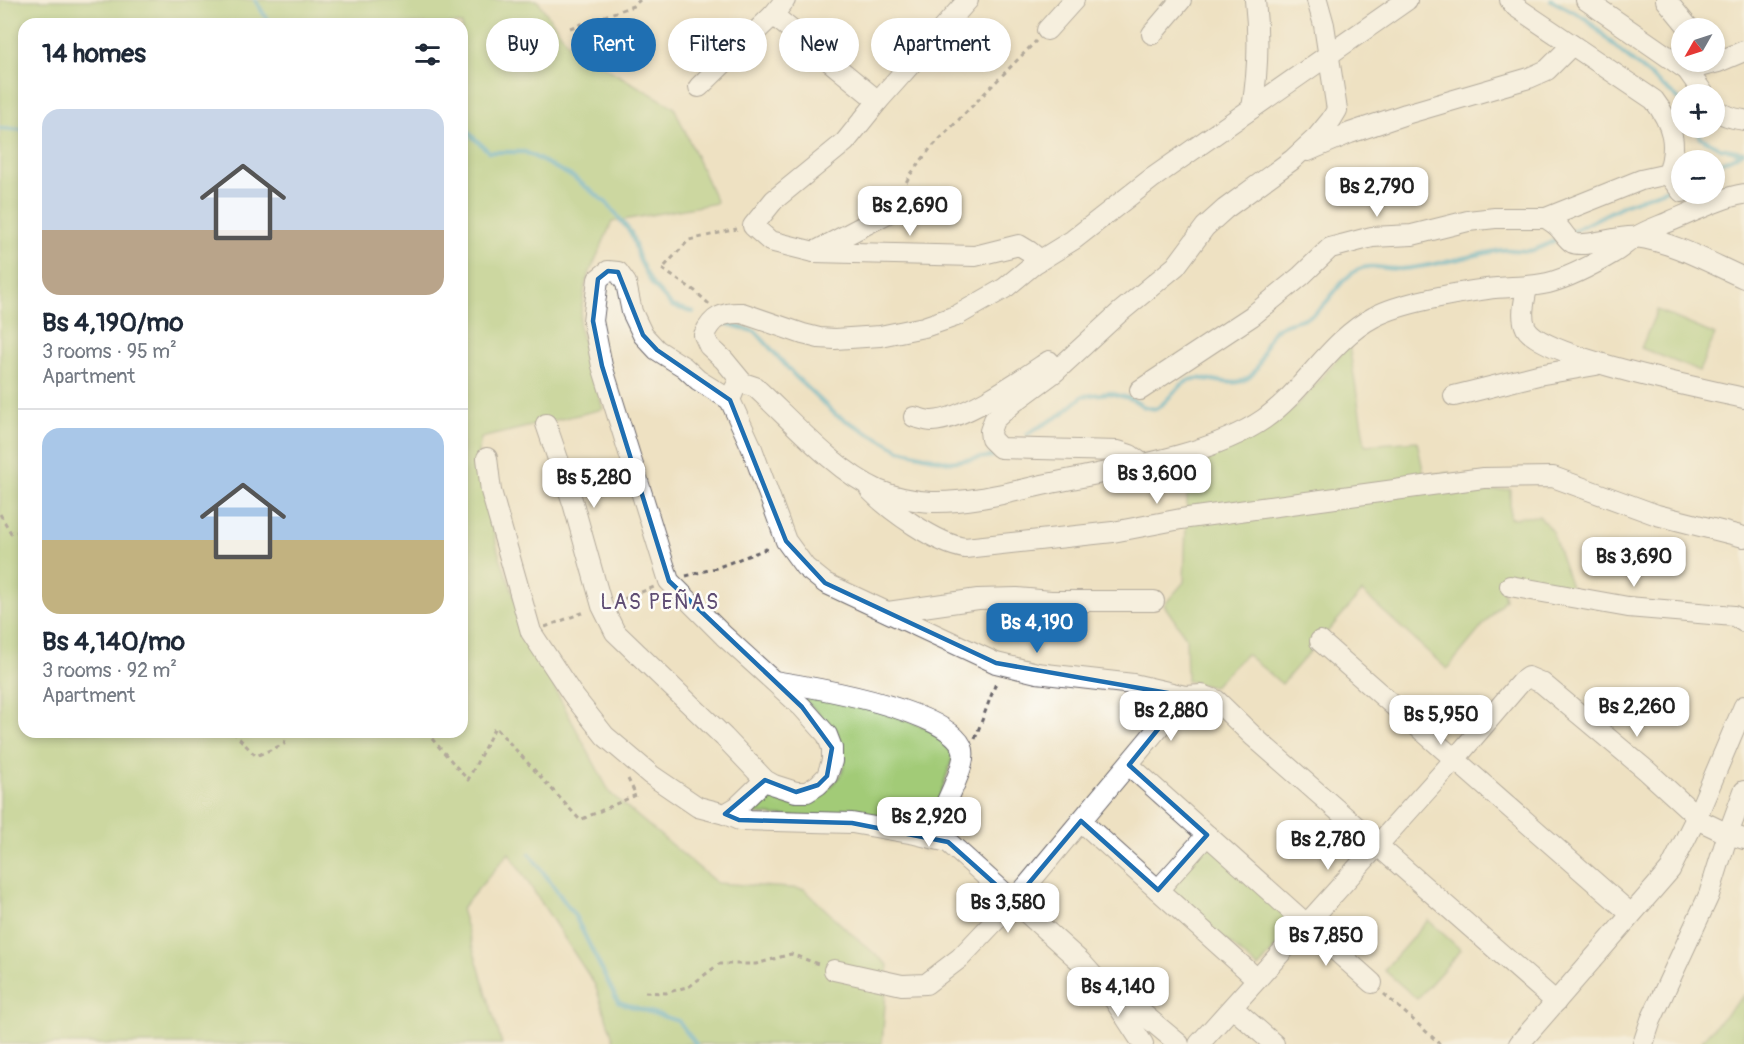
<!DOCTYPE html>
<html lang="en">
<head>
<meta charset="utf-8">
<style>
	body { margin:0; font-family:Pangolin,sans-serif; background:#f6f6f7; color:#1f2937; height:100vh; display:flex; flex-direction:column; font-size:22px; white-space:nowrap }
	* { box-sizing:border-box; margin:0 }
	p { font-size:20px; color:#747a83 }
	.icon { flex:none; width:33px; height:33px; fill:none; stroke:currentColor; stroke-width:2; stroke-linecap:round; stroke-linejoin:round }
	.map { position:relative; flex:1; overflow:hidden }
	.panel { position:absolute; left:18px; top:18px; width:450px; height:720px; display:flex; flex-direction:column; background:#fff; border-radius:18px; box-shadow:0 3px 9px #0003 }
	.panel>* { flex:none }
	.top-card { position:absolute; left:486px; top:18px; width:570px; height:54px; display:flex; gap:12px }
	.needle { width:39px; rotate:231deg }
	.tools { position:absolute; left:1671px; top:18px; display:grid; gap:12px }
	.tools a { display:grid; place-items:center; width:54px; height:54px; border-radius:50%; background:#fff; box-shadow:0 3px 9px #0003; font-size:30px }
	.price { position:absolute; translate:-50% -51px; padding:0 14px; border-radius:12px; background:#fff; color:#222; font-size:20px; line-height:39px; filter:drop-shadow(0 2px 3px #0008) }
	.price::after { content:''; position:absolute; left:50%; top:36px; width:18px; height:14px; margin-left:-9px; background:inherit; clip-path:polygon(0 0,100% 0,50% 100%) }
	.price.on { background:#1f6fb2; color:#fff }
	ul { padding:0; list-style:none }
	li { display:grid; align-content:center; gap:12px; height:318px; padding:0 24px }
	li+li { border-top:2px solid #e0e1e3 }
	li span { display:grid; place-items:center; height:186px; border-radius:18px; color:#555 }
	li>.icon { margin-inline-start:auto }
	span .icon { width:108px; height:108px; fill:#fffc; stroke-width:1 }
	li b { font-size:26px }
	h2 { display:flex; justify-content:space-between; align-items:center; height:72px; padding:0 24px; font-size:26px }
	.chip { padding:0 21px; border-radius:27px; background:#fff; box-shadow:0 3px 9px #0003; font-size:21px; line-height:54px }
	.chip.on { background:#1f6fb2; color:#fff }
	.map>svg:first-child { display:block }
	.green { fill:#a2cb77; stroke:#627659; stroke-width:1.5; fill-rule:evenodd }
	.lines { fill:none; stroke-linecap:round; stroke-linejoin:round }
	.stream { stroke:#45a7c5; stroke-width:4.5 }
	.minor-casing { stroke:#69656a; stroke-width:22 }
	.path { stroke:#69656a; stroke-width:3; stroke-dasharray:4.5 4.5; stroke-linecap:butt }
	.minor { stroke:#fff; stroke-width:20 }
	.marked { fill:none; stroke:#1f6fb2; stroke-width:4.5; stroke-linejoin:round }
	.labels { text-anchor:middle; stroke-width:5; stroke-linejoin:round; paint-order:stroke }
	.neighbourhood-label { font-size:21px; letter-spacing:1.5px; fill:#5e4c73; stroke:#fdfcf7 }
</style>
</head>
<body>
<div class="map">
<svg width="1744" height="1044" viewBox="0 0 1744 1044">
	<rect width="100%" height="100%" fill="#fdfcf7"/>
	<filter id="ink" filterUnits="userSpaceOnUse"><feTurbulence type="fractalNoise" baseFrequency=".0167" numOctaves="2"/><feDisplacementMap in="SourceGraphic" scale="12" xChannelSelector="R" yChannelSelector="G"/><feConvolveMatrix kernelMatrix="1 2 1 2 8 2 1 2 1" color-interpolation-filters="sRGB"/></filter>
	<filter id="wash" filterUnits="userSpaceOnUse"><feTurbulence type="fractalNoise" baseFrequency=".008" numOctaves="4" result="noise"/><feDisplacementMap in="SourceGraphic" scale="24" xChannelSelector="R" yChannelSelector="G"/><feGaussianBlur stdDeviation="1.35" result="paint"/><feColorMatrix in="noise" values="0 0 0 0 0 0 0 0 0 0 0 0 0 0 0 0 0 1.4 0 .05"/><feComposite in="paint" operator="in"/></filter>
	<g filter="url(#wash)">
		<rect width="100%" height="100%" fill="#eee1c2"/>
		<g class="green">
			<path d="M0,0H537L571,48L674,107L717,203L612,222L586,281L579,326L603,409L481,438L477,459L498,551L531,644L610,793L717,883L804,889L846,929L888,965L882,1044H615L595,985L509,853L461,909L502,1044H0ZM24,24H462V732H24Z"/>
			<polygon points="1657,310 1715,335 1699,371 1641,348"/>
			<path d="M1349,345L1365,445L1417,441L1424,475L1450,473L1453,495L1510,489V518L1539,516L1552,531L1572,590L1500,578L1505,599L1447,669L1362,592L1282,684L1246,654L1213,687L1187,681L1186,637L1164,605L1184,582L1187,495L1190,463C1214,453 1240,445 1262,432C1296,413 1324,374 1349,345Z"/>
			<path d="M795,691L847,698L936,731L949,743L953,757L931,822L927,828L743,813L768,790C776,794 785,800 794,801C816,802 852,778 843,752C835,725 814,710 795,691Z"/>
			<polygon points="1207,843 1297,924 1258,968 1167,888"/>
			<polygon points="1428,920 1461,950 1417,999 1384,970"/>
			<polygon points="1744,995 1744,1044 1705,1044 1702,1040"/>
		</g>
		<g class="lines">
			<g class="stream">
				<polyline points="255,0 270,24"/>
				<polyline points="1551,0 1585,18 1621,52 1682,102"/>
				<polyline points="462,123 472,136 489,152 525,152 573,177 608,204 631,233 640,261 652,284 672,306 693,312"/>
				<polyline points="0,128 24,130"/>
				<polyline points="1698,128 1700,137 1720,148 1743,152"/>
				<polyline points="1714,166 1742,153"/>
				<polyline points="1569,233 1626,204 1673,187"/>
				<polyline points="725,323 756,332 795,376 836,415 900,450 949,462 994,456"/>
				<path d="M1027,434L1062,414L1083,396L1110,393L1132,399L1144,407L1156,409C1168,402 1179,383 1190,380C1207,374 1231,390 1248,378C1264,367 1261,343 1275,330C1286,320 1304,322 1316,312C1331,301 1340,279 1357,270C1370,263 1388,270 1402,269C1434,266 1465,257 1496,251C1506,248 1517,251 1528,251C1539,250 1551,242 1561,237"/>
				<polyline points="530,854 575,916 618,1002 678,1021 696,1044"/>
			</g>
		</g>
	</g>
	<g filter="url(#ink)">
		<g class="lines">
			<defs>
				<g id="minor">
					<polyline points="968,0 878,101 845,142 774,200 753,226 770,241 814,252 975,256 1019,245 1029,251 1040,260"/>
					<path d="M1407,0L1151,179L1073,240L1034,264L1005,288L956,316L924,327L880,336L835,339L819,338L803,334L742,313C723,312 712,317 704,335L709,346L724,360L743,383L755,387C791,420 834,470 878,490C894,497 915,501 932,502C971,503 1010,492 1047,484C1113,470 1209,457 1264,419C1305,390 1330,340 1374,317C1399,303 1457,293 1487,289C1507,286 1527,288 1548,283C1571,277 1593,265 1613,253C1621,249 1628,241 1636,237C1647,230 1660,226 1671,221C1694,212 1719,198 1744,194"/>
					<path d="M1510,0L1516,7L1654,100C1673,125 1678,144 1668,174L1682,192"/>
					<polyline points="1586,0 1687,70 1704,94"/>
					<polyline points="1666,0 1689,28"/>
					<polyline points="773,15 878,101"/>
					<polyline points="1047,30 1074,0"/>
					<polyline points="1152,34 1181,0"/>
					<polyline points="1687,70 1718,62 1744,51"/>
					<polyline points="699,87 773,15 785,0"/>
					<path d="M1252,108C1258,73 1259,36 1255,0"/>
					<path d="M1714,108C1723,116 1732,118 1744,120"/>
					<polyline points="1308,151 1350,133 1406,114 1529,78 1547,70 1572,45"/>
					<path d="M1546,218C1550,221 1554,223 1557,226C1563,231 1566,239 1573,243C1584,248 1620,235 1636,237C1674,242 1710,263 1744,278"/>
					<polyline points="814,252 890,212"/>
					<path d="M1527,287C1525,300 1520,316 1526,328C1543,358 1705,389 1744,398"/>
					<polyline points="735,388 730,400 751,446 786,541 805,567 825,583 996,663 1037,673 1133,684 1185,696 1202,695 1216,700 1254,737 1556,1002"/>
					<polyline points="1140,390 1252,316 1301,276 1330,248 1372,237 1412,235 1468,221 1495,218 1546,218 1641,180 1668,174"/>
					<polyline points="1454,396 1538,375 1596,365"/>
					<path d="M914,417C919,418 926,421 932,421C964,420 1022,379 1049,361"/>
					<polyline points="546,424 573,503 602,606 615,632 724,737 765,780 774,785 796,792 807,792 818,785 827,776 832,761 832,748 827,735 802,707 724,636 669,581 602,366 593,321 598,279 608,271 618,272 626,283 632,312 643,335 657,350 684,367 698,380 730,400"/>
					<polyline points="487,458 491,491 531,632 572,694 605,736 651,775 698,807 725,814 737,807 765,780"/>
					<polyline points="1144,465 1130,455 1118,451 1000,448 991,439 990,431 994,420 1013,403 1055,372 1119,313 1176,266 1205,227 1225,209 1292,160 1317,137 1331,120 1337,110 1324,25 1317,0"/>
					<path d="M870,490C890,511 937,544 965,548L1113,532L1181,519L1483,478L1553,477L1657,515L1744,537"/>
					<polyline points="1510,586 1628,607 1734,616 1744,622"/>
					<polyline points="888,612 978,599 1017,598 1051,601 1154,601"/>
					<polyline points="1320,641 1631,914"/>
					<path d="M774,681C812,687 953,710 963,750C967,767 941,808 937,828L948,842L1081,962L1113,998L1143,1044"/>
					<polyline points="1129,765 1372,983"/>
					<polyline points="725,814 739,820 852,823 915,834 948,842"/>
					<polyline points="1081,821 1257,979"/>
					<polyline points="1158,890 1207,835"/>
					<polyline points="834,970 902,985 926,984 960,958 1014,901 1185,696"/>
					<polyline points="1118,993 1179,1044"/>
					<polyline points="1233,1008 1274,1044"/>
					<polyline points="1199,1044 1455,759 1521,682 1528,677 1542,683 1646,770 1703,822 1728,834 1744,839"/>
					<polyline points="1519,1044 1670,870 1697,816 1744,706"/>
					<polyline points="1643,1044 1651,1020 1709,895 1728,834 1744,791"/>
				</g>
			</defs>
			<use href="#minor" class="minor-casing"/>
			<g class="path">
				<polyline points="570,28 633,6 640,0"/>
				<polyline points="898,198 910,175 930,149 1036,41"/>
				<polyline points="709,304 695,291 662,269 689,240 737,229"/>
				<polyline points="0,514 11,533 24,531"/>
				<polyline points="686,576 716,568 771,547"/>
				<polyline points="616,602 654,587"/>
				<polyline points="545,627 587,611"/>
				<polyline points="233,732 256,756 284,744 288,732"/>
				<polyline points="426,732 468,780 495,727 580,820 636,795 627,777"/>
				<polyline points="975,739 997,680"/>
				<polyline points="645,992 666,993 690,986 719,964 756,964 791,954 818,964"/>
				<polyline points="1384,994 1440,1044"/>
			</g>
			<use href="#minor" class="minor"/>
		</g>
	</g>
	<path d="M0 0H1744V1044H0ZM608,271L618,272L643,335L657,350L730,400L786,541L825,583L996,663L1185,696L1129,765L1207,835L1158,890L1081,821L1014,901L948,842L852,823L739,820L725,814L765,780L796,792L818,785L827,776L832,748L802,707L669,581L602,366L593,321L598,279Z" fill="#eee1c2" fill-opacity=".55" fill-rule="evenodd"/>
	<path class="marked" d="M608,271L618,272L643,335L657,350L730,400L786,541L825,583L996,663L1185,696L1129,765L1207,835L1158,890L1081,821L1014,901L948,842L852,823L739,820L725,814L765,780L796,792L818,785L827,776L832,748L802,707L669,581L602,366L593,321L598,279Z"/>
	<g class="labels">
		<g class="neighbourhood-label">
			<text x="660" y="609">LAS PEÑAS</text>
		</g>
	</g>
</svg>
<div class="tools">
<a><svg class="needle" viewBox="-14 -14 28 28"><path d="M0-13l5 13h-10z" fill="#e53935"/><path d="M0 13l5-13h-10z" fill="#747a83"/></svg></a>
<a>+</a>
<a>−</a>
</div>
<b class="price" style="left:1377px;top:218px">Bs 2,790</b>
<b class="price" style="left:910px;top:237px">Bs 2,690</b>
<b class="price" style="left:1157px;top:505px">Bs 3,600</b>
<b class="price" style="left:594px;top:509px">Bs 5,280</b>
<b class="price" style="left:1634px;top:588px">Bs 3,690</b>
<b class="price on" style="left:1037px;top:654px">Bs 4,190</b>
<b class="price" style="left:1637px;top:738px">Bs 2,260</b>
<b class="price" style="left:1171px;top:742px">Bs 2,880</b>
<b class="price" style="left:1441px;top:746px">Bs 5,950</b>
<b class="price" style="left:929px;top:848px">Bs 2,920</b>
<b class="price" style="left:1328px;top:871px">Bs 2,780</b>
<b class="price" style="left:1008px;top:934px">Bs 3,580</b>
<b class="price" style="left:1326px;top:967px">Bs 7,850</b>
<b class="price" style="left:1118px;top:1018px">Bs 4,140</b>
<div class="top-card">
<a class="chip">Buy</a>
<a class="chip on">Rent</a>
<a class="chip">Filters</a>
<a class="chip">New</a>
<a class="chip">Apartment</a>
</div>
<section class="panel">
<h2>14 homes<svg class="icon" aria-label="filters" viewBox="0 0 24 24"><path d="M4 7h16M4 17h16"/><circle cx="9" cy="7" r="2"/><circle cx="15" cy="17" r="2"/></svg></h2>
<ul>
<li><span style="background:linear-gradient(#c9d6e8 65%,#b9a48a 0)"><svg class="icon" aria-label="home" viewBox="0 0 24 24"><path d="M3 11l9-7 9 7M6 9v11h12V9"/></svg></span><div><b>Bs 4,190/mo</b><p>3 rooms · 95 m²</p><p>Apartment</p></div></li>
<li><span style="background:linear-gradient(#a9c7e8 60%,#c2b280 0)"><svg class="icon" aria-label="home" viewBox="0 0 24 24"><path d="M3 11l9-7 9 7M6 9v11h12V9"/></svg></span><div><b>Bs 4,140/mo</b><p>3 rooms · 92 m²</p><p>Apartment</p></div></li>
</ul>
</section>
</div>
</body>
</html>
